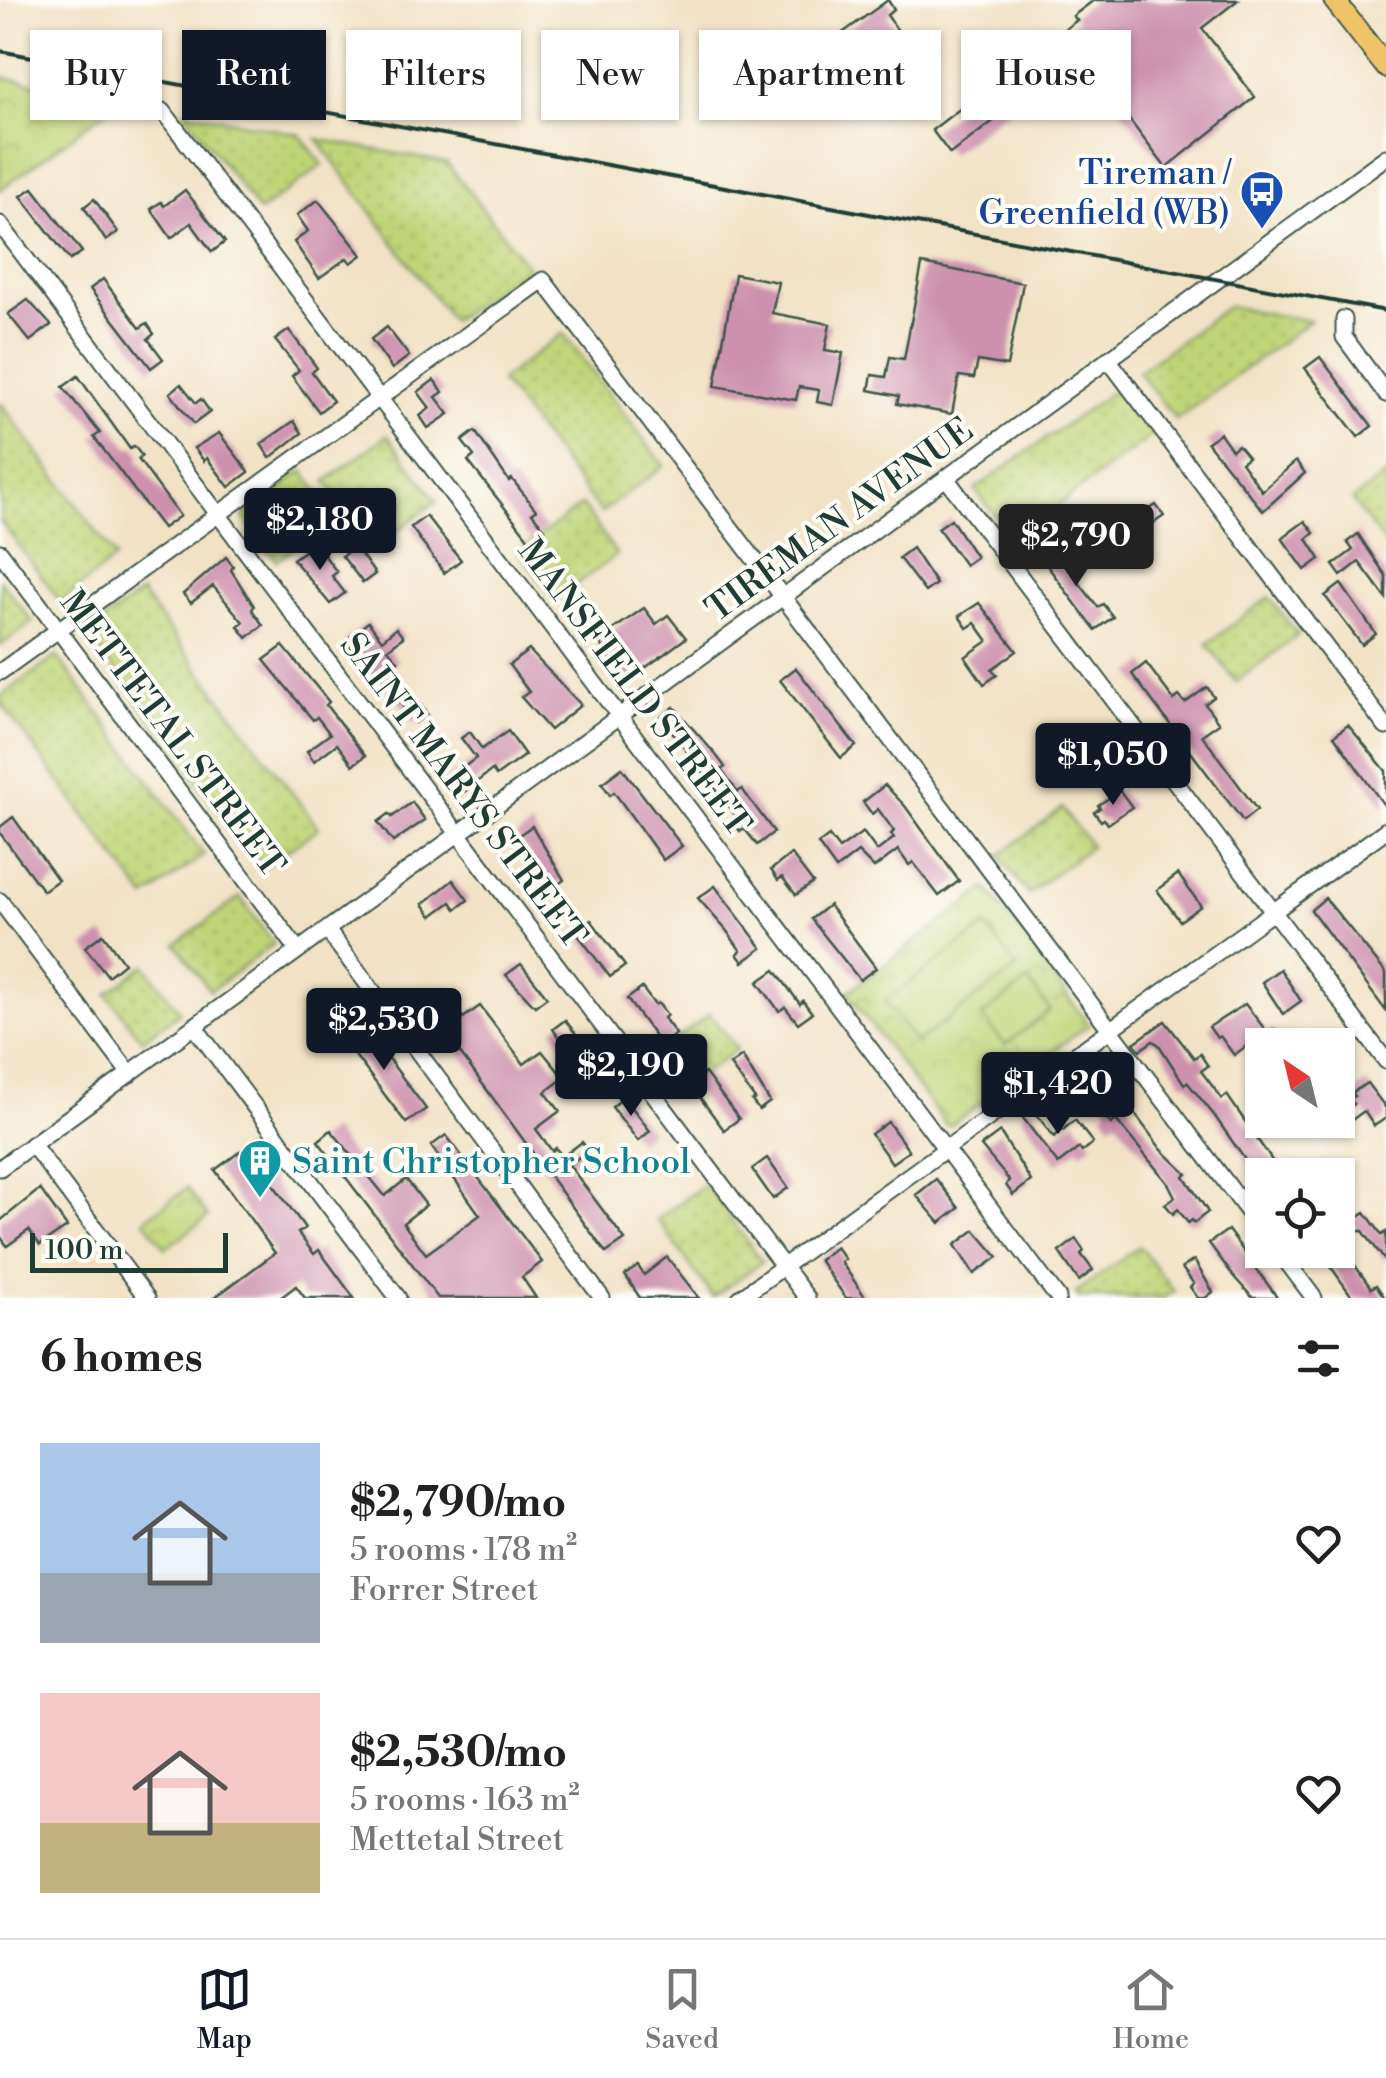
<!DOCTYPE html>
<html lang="en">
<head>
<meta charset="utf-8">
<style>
	body { margin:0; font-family:"Libre Bodoni",serif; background:#f6f6f6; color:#222; height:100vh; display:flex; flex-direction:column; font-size:38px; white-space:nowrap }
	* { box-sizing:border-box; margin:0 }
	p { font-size:32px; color:#767676 }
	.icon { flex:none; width:55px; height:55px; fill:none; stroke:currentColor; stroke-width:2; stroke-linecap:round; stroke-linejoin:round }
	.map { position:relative; height:1298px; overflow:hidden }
	.sheet { display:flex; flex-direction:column; background:#fff; flex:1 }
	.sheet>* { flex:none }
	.top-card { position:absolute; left:30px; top:30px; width:1328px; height:90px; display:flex; gap:20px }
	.needle { width:65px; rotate:325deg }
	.fabs { position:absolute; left:1245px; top:1028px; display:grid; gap:20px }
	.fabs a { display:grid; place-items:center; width:110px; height:110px; border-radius:0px; background:#fff; box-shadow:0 2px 8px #0004; font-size:50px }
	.scale { position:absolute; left:30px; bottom:25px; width:198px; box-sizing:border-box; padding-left:10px; border:5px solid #1f3d34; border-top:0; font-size:28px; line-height:35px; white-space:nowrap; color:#1f3d34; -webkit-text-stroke:8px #fdfcf7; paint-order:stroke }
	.price { position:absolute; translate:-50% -85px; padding:0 22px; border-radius:10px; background:#111827; color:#fff; font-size:32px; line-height:65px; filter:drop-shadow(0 2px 5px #0008) }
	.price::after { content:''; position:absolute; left:50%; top:60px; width:30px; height:22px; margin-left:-15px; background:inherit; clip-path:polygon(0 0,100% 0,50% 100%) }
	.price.current { background:#222; color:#fff }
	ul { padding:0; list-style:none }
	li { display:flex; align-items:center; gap:30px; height:250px; padding:0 40px }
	li span { display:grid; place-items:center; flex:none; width:280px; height:200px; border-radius:0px; color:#555 }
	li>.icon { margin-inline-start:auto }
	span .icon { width:120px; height:120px; fill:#fffc; stroke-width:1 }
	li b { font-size:42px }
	h2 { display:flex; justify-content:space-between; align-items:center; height:120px; padding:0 40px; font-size:42px }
	.tag { padding:0 35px; border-radius:0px; background:#fff; box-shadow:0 2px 8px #0004; font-size:35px; line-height:90px }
	.tag.current { background:#111827; color:#fff }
	.dock { display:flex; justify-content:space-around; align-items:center; height:140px; border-top:2px solid #e0e0e0; background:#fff; font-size:28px; color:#767676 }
	.dock a { display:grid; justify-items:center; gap:5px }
	.dock .current { color:#111827 }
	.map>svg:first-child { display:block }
	.grass { fill:url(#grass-dots); stroke:#708856; stroke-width:2.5 }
	.park { fill:url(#park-crowns); stroke:#708856; stroke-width:2.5 }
	.garden { fill:#c0d477; stroke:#708856; stroke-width:2.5 }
	.building { fill:#cd91ae }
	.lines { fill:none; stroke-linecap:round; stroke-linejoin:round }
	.minor-casing { stroke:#3e564a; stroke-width:19 }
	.major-casing { stroke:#3e564a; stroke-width:24 }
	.minor { stroke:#fff; stroke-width:15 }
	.major { stroke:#efc469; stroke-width:20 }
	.rail { stroke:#1f3d34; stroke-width:4 }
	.labels { text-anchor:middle; stroke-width:8; stroke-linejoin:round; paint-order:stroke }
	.transit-label { font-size:35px; fill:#164399; stroke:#fdfcf7; text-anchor:end }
	.street-label { font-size:35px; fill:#1f3d34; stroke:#fdfcf7 }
	.culture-label { font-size:35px; fill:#0d838f; stroke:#fdfcf7; text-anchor:start }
</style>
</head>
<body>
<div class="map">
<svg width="1386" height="1298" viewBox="0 0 1386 1298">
	<defs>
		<pattern id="grass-dots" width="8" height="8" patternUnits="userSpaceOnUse" patternTransform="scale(2.5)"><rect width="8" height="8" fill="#c0d477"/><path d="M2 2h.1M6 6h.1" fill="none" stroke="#a5b768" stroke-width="1.8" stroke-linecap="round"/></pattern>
		<pattern id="park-crowns" width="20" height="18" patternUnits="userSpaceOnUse" patternTransform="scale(2.5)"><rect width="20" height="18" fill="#c0d477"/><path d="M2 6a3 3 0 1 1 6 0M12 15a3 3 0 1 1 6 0" fill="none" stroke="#a5b768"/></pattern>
	</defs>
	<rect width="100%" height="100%" fill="#fdfcf7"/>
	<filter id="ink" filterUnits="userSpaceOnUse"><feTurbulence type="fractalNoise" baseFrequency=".01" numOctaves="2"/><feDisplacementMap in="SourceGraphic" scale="20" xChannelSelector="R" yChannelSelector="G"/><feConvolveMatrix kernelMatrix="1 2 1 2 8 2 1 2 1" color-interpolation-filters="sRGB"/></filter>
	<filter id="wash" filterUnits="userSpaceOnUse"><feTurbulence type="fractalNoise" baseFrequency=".0048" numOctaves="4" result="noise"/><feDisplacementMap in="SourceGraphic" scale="40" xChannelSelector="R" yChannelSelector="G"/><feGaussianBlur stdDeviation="2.25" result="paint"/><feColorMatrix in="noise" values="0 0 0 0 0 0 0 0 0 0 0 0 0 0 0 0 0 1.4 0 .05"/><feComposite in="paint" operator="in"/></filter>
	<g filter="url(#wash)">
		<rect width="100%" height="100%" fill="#f1e2c5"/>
		<g class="grass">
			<polygon points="184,111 299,134 323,165 259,212"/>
			<polygon points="317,139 447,163 528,267 452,321"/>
			<polygon points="1228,306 1310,321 1176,420 1138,372"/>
			<polygon points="563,333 664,466 601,513 500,381"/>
			<polygon points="1119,387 1154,434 1012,539 975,489"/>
			<polygon points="0,402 116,558 61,602 0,521"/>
			<polygon points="387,435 437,501 376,547 326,481"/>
			<polygon points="303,471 337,516 277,561 243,516"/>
			<polygon points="1386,475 1386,546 1352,500"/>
			<polygon points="582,505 617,555 555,600 519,551"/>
			<polygon points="0,580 33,622 0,646"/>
			<polygon points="141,593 319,828 261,869 87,633"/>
			<polygon points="1269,597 1298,635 1236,682 1207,644"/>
			<polygon points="57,656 204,855 146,898 0,702 0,697"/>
			<polygon points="1062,808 1091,846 1028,894 999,856"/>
			<polygon points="240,897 274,944 210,991 176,944"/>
			<polygon points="145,965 180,1012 142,1040 107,994"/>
			<polygon points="710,1014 737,1049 675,1095 648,1060"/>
			<polygon points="705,1184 762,1262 713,1297 657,1219"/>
			<polygon points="1139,1246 1174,1291 1164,1298 1079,1298 1076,1293"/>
		</g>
		<g class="park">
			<polygon points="0,77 121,100 0,190"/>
			<polygon points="987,888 1089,1025 951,1125 946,1125 847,993"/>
			<polygon points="187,1188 208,1217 166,1248 144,1220"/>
		</g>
		<g class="garden">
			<polygon points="986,926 1017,968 916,1043 885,1001"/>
			<polygon points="1028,981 1050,1010 1005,1045 982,1016"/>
		</g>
		<g id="blocks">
			<g class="building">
				<polygon points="888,0 894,10 887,15 898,31 851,65 840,49 833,54 826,45"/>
				<polygon points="1094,0 1238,0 1202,28 1255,97 1166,168 1118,105 1125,100 1087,50 950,154 932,130 1077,20 1073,16"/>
				<polygon points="33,188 82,252 70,260 21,196"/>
				<polygon points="185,190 225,242 212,252 191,223 171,238 151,209 161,202 164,206"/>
				<polygon points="94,199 118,232 106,241 84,207"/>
				<polygon points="318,200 362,255 351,263 347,258 319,278 294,242 308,231 297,215"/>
				<polygon points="922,264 1023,283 1007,366 978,361 974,378 959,376 952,414 897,404 899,396 869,390 872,375 886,377 890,357 904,359"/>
				<polygon points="735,274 778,282 772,313 830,324 825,350 843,353 833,405 817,402 819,390 799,387 796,400 715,386"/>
				<polygon points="103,279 140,328 147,323 154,334 148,339 163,359 151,368 90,289"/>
				<polygon points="28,300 51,325 30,341 8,314"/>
				<polygon points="387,327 409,356 392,369 371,339"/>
				<polygon points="289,330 317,368 312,372 333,401 319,412 292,376 299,370 275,340"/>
				<polygon points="1320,357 1372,426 1358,437 1305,368"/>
				<polygon points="78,376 130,449 134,446 142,456 138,459 180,516 163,528 94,437 100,433 63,387"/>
				<polygon points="434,380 443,392 436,397 449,414 428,428 420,416 430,408 418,392"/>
				<polygon points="181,384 196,403 201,399 210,412 194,424 170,393"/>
				<polygon points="294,421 302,433 270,458 261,444"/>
				<polygon points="475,431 509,481 512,479 536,510 532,513 545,529 530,540 468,461 474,456 462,441"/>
				<polygon points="219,433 249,472 229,487 207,458 204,461 194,448"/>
				<polygon points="1220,433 1232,450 1238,445 1248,457 1241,462 1262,491 1296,461 1305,473 1263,511 1207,442"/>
				<polygon points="1156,505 1164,516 1139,533 1143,539 1133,545 1114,519 1124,512 1131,522"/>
				<polygon points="426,516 461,560 444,573 411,527"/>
				<polygon points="951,519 976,557 965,565 938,528"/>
				<polygon points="1305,521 1314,533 1307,539 1320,559 1305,570 1282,538"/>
				<polygon points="1358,534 1386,576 1386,598 1359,562 1341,576 1333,565 1353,550 1347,542"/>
				<polygon points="315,543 337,572 332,576 345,593 330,604 293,559"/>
				<polygon points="355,546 375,574 363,583 342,556"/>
				<polygon points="1060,547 1081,576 1077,580 1098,607 1103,604 1113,617 1095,630 1043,560"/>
				<polygon points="912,548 936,584 925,592 899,558"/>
				<polygon points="226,557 233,566 231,570 254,606 252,610 263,625 247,638 238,626 243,622 213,586 191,603 183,594"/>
				<polygon points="1341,584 1376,634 1362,645 1325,596"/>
				<polygon points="979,603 1017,651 992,669 997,675 984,684 965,657 988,641 975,623 967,628 959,616"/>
				<polygon points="644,608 656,624 668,615 686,638 626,682 598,640"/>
				<polygon points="368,622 382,640 396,628 403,637 388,649 398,661 391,666 427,714 415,723 380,675 374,679 345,641"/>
				<polygon points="283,646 329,702 326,705 365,756 353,765 337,744 314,761 307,751 330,734 317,717 313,720 264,660"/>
				<polygon points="529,650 581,705 550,730 521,697 529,692 509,665"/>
				<polygon points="1146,663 1174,700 1179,696 1185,703 1207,687 1214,697 1205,704 1219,723 1202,735 1257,810 1243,821 1132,674"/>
				<polygon points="796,668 856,746 841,758 780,680"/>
				<polygon points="674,707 716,755 725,767 721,770 738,792 742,789 774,832 757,845 744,828 740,831 731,820 736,816 661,717"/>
				<polygon points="1348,725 1386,771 1386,808 1334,736"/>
				<polygon points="508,731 525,755 496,776 492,770 456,798 444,782 476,758 461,738 470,732 482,749"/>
				<polygon points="622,768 682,846 663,860 614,792 610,795 602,783"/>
				<polygon points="885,785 905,806 959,881 939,896 913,862 909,865 898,850 874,868 858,852 836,869 818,844 829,836 839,849 863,832 877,851 894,838 891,834 894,831 878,809 872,814 863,802"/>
				<polygon points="1120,791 1132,807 1108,824 1104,819 1101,821 1094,812 1100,808 1098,805"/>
				<polygon points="412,802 425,820 393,842 378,822 389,814 392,817"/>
				<polygon points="13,817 58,880 43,891 0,833 0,827"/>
				<polygon points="532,826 564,880 549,891 525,864 532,858 516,837"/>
				<polygon points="791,854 813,883 796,895 782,877 778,880 771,870"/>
				<polygon points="1178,874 1201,906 1180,921 1157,890"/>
				<polygon points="453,880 468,900 456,909 451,902 432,916 423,904"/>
				<polygon points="715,886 762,948 743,962 737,954 741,951 726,930 698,898"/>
				<polygon points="1325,898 1386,973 1386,1011 1311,910"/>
				<polygon points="829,905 876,968 860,980 811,919"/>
				<polygon points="591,920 625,966 610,977 576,932"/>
				<polygon points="103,934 124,963 108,976 85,947"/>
				<polygon points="521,964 547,997 535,1006 506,975"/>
				<polygon points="1280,969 1301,1001 1283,1014 1262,982"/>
				<polygon points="775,970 800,1004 803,1001 812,1013 798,1023 785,1007 779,1011 758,982"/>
				<polygon points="642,988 655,1005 658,1003 667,1015 664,1018 676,1034 661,1045 627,999"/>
				<polygon points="443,991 463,1018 480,1006 524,1064 542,1051 564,1078 545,1092 560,1111 536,1129 552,1151 556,1148 562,1157 582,1142 588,1150 569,1165 625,1240 606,1253 425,1005"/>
				<polygon points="1245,1004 1268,1033 1273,1029 1285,1045 1252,1045 1256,1039 1234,1055 1220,1036 1217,1038 1209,1027"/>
				<polygon points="565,1020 591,1053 576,1064 553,1029"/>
				<polygon points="360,1021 426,1109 406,1123 354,1054 357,1052 343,1033"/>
				<polygon points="1165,1021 1194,1058 1200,1054 1208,1066 1201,1071 1222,1099 1227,1095 1282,1175 1262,1175 1259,1180 1214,1115 1187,1082 1184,1084 1159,1045 1153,1041 1140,1050 1134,1043"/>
				<polygon points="742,1056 770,1102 759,1110 752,1101 755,1099 730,1065"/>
				<polygon points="1097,1063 1161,1149 1187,1174 1184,1176 1208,1212 1194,1223 1192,1220 1188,1223 1178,1209 1173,1214 1165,1204 1175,1197 1168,1183 1116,1120 1111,1124 1102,1113 1108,1108 1081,1075"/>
				<polygon points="705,1073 739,1119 724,1130 690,1084"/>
				<polygon points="1367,1083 1386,1108 1386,1118 1374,1126 1364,1111 1334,1133 1327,1124 1338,1120 1338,1116 1354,1104 1350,1099 1355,1096 1352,1093"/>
				<polygon points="624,1097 650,1131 638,1141 612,1107"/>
				<polygon points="1030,1106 1054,1137 1075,1120 1093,1143 1082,1152 1079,1148 1058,1164 1020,1114"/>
				<polygon points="888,1122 909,1151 892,1163 871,1134"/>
				<polygon points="331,1130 385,1196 406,1179 426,1205 403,1223 426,1254 480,1215 431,1146 446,1135 542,1262 522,1277 536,1298 438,1298 318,1141"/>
				<polygon points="1000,1132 1031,1181 1013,1195 1006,1185 1009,1180 981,1146"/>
				<polygon points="246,1147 305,1228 298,1233 314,1254 319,1250 354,1298 305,1298 296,1286 280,1298 214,1298 275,1253 215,1170"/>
				<polygon points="767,1158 788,1188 773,1199 752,1169"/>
				<polygon points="936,1179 959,1208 940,1223 916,1195"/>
				<polygon points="40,1189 67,1227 40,1245 29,1230 7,1246 0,1236 0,1221"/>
				<polygon points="1365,1212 1382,1235 1386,1232 1386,1262 1363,1231 1359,1231 1352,1221"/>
				<polygon points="975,1230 998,1257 974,1274 955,1245"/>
				<polygon points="1228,1230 1274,1293 1277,1298 1253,1298 1234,1277 1209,1243"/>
				<polygon points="1076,1239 1084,1251 1081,1254 1093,1270 1079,1281 1059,1252"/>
				<polygon points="836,1247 845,1259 841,1262 866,1298 846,1298 819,1260"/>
				<polygon points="1319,1250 1344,1250 1371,1288 1376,1285 1385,1298 1353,1298"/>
				<polygon points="667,1257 681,1275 699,1298 640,1298 625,1275 638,1266 644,1275"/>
				<polygon points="1194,1260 1213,1292 1205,1298 1198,1298 1190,1287 1194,1284 1182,1268"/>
			</g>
		</g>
	</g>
	<g filter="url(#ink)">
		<use href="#blocks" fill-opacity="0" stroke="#3e564a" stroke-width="2.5"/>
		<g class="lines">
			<defs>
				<g id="minor">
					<polyline points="163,111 1058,1298"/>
					<polyline points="0,224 807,1298"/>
					<polyline points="1344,319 1344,337 1386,394"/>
					<polyline points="1108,359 1386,727"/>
					<polyline points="946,478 1386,1061"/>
					<polyline points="0,552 298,950"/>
					<polyline points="0,672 543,280 1262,1230"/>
					<polyline points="0,901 130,1074"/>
					<polyline points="327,930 602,1298"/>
					<polyline points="194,1026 398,1298"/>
					<polyline points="32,1144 147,1298"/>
					<polyline points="0,1168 1386,157"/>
					<polyline points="1278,1250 1314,1298"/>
					<polyline points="740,1298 1386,830"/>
				</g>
				<polyline id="major" points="1334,0 1386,67"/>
			</defs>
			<use href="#minor" class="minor-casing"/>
			<use href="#major" class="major-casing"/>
			<use href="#minor" class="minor"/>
			<use href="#major" class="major"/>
			<polyline class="rail" points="0,51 1386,311"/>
		</g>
	</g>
	<defs>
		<symbol id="bus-pin" viewBox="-11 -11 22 30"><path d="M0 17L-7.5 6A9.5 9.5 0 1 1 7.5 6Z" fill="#1a4fb4" stroke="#fdfcf7"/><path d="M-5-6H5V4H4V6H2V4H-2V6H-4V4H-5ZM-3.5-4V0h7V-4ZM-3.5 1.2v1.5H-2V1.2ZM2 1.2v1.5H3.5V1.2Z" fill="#fff"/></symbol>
		<symbol id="building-pin" viewBox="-11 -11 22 30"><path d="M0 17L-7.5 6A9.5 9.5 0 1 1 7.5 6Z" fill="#0f9aa8" stroke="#fdfcf7"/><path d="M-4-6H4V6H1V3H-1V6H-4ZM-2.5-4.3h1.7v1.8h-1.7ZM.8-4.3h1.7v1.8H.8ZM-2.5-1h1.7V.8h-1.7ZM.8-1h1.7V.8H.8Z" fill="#fff"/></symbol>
	</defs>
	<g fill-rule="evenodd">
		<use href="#bus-pin" x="1237" y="167" width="50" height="68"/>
		<use href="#building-pin" x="235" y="1136" width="50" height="68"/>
	</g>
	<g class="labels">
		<g class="transit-label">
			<text x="1230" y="184">Tireman /<tspan x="1230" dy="40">Greenfield (WB)</tspan></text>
		</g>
		<g class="street-label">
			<text transform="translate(839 519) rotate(-36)" y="12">TIREMAN AVENUE</text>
			<text transform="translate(635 687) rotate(53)" y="12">MANSFIELD STREET</text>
			<text transform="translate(173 733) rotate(53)" y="12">METTETAL STREET</text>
			<text transform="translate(464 790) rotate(53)" y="12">SAINT MARYS STREET</text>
		</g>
		<g class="culture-label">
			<text x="292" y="1173">Saint Christopher School</text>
		</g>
	</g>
</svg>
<div class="fabs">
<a><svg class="needle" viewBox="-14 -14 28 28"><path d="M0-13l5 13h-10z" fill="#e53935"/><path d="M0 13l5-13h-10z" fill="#767676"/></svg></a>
<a><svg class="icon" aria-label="locate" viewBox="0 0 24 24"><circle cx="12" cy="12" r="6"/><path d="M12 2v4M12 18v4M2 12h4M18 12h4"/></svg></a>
</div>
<div class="scale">100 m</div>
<b class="price" style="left:320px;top:573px">$2,180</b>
<b class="price current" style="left:1076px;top:589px">$2,790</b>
<b class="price" style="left:1113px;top:808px">$1,050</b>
<b class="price" style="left:384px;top:1073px">$2,530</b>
<b class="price" style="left:631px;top:1119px">$2,190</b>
<b class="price" style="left:1058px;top:1137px">$1,420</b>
<div class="top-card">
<a class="tag">Buy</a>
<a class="tag current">Rent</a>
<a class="tag">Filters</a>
<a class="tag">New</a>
<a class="tag">Apartment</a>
<a class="tag">House</a>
</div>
</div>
<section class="sheet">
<h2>6 homes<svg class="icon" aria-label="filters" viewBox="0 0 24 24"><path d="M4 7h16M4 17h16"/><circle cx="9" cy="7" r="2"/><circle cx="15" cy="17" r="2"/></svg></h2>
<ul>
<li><span style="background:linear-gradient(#a9c7e8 65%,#9aa5b1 0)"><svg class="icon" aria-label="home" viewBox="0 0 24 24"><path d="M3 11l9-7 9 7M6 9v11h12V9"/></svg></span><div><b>$2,790/mo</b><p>5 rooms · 178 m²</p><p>Forrer Street</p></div><svg class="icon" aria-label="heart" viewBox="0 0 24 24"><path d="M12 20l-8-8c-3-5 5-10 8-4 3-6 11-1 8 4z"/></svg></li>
<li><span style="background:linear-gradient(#f6c9c9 65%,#c2b280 0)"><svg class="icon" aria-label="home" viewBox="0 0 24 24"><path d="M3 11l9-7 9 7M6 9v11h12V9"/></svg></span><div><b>$2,530/mo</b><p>5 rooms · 163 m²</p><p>Mettetal Street</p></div><svg class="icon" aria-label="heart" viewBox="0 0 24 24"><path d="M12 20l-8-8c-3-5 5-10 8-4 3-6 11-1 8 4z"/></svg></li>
</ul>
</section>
<nav class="dock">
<a class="current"><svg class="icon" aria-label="map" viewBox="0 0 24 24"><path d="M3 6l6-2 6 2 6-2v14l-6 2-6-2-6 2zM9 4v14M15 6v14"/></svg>Map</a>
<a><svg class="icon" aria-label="saved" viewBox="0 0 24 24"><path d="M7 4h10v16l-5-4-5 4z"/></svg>Saved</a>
<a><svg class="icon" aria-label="home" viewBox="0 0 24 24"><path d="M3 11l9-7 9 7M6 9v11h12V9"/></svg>Home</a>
</nav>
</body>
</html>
